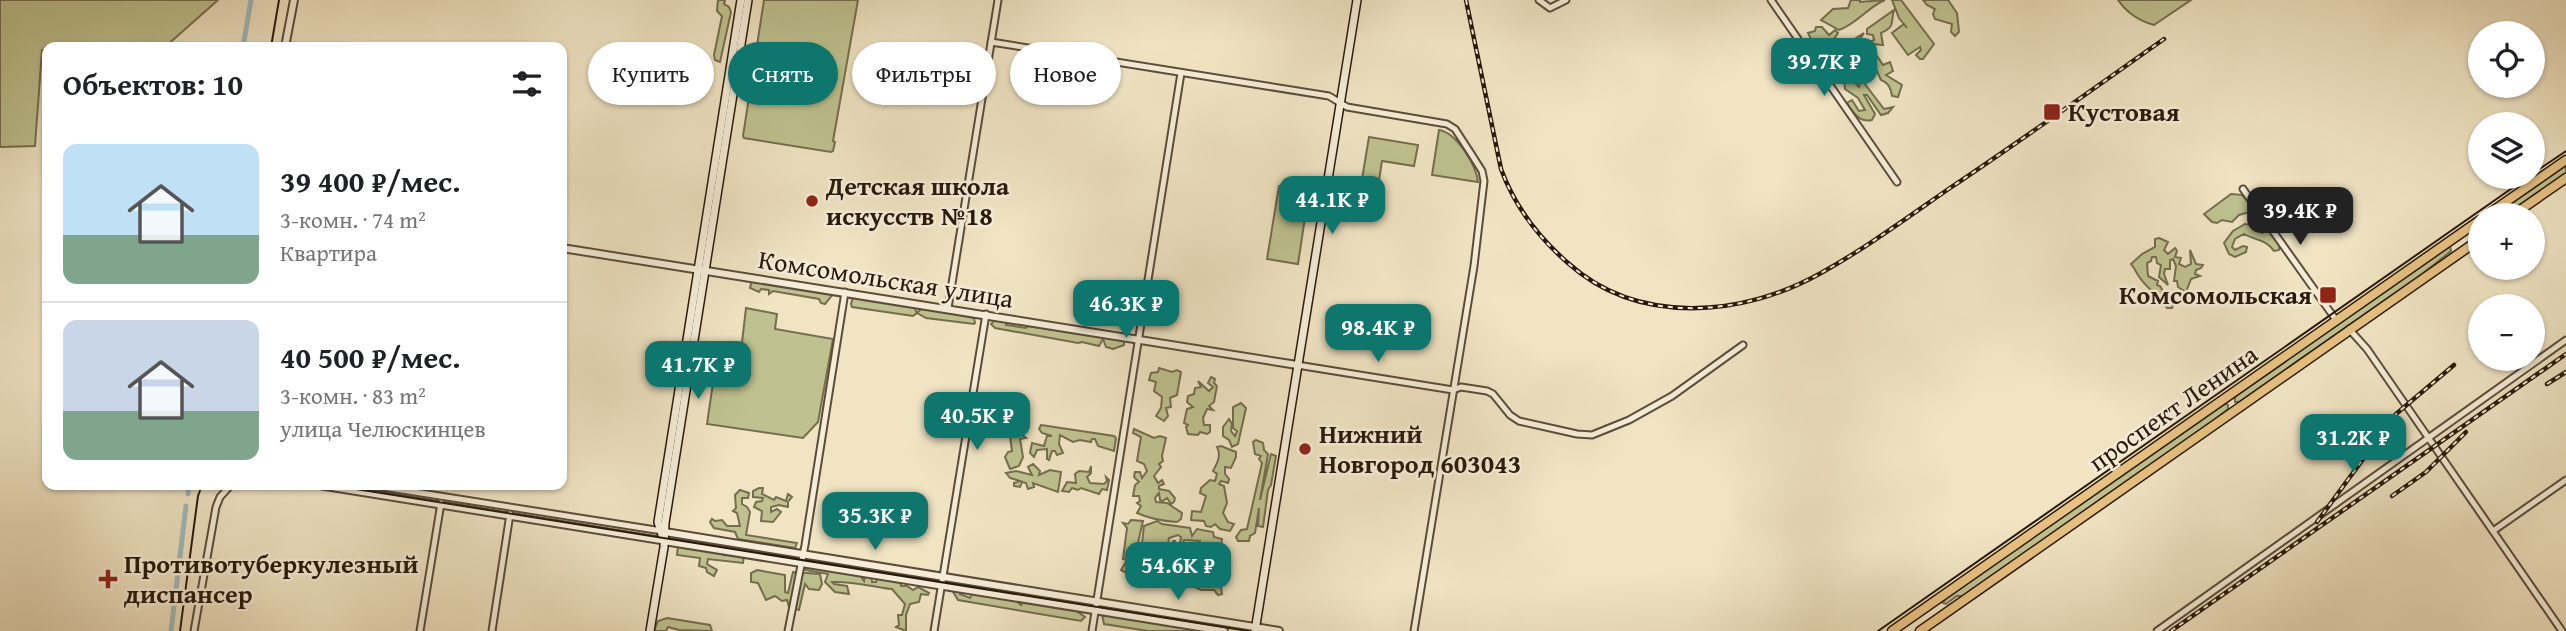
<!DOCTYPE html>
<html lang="ru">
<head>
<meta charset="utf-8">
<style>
	body { margin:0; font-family:"Gentium Book Plus",serif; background:#f2f2f2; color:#202124; height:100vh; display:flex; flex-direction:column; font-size:26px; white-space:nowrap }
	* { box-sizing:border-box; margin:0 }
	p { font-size:23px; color:#757577 }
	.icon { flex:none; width:38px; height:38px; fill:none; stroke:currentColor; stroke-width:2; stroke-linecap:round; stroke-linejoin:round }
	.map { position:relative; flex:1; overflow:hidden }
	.side { position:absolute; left:42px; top:42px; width:525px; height:448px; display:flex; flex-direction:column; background:#fff; border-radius:14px; box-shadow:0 2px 5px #0004 }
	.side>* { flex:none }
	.guide { position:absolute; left:588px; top:42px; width:665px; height:63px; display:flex; gap:14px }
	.tools { position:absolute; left:2468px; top:21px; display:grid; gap:14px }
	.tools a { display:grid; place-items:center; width:77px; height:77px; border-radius:50%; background:#fff; box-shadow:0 2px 5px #0004; font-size:35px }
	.price { position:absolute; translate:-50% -60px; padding:0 16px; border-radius:14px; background:#0f766e; color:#fff; font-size:23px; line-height:46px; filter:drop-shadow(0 2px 4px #0008) }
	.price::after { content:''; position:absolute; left:50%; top:42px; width:21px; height:16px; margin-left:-10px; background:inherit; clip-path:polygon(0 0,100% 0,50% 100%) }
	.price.current { background:#222; color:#fff }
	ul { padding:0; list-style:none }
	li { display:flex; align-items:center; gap:21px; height:175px; padding:0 21px }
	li+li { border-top:2px solid #e0e0e0 }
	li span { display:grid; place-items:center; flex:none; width:196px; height:140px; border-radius:14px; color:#555 }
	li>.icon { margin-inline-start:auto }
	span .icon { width:84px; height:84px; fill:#fffc; stroke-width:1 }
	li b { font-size:30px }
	h2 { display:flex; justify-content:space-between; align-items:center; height:84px; padding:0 21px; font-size:30px }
	.pill { padding:0 24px; border-radius:32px; background:#fff; box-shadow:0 2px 5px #0004; font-size:24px; line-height:63px }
	.pill.current { background:#0f766e; color:#fff }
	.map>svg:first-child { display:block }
	.green { fill:#bfc290; stroke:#746e4e; stroke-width:2 }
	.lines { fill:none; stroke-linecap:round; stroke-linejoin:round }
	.canal { stroke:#9ebcbe; stroke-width:5 }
	.minor-casing { stroke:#5b4c39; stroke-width:9 }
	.tertiary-casing { stroke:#5b4c39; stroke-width:10 }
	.secondary-casing { stroke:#29190b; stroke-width:10 }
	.primary-casing { stroke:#29190b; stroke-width:11 }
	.minor { stroke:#f5edd8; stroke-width:5 }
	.tertiary { stroke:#f5edd8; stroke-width:6 }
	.secondary { stroke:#f5edd8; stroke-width:7 }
	.primary { stroke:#e8c282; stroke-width:8 }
	.tram { stroke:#29190b; stroke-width:2 }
	.rail-casing { stroke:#29190b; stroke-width:4.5 }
	.rail { stroke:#f5edd8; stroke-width:2; stroke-dasharray:5; stroke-linecap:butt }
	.poi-dot { fill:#8f2418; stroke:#f5edd8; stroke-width:2.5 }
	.labels { text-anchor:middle; stroke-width:5; stroke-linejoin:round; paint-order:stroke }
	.poi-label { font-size:26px; font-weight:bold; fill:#29190b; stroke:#f5edd8; text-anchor:start }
	.street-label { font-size:26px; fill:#29190b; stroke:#f5edd8 }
</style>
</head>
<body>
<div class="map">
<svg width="2566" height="631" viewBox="0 0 2566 631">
	<rect width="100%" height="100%" fill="#f0e4c3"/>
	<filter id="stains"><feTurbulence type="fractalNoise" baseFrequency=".00286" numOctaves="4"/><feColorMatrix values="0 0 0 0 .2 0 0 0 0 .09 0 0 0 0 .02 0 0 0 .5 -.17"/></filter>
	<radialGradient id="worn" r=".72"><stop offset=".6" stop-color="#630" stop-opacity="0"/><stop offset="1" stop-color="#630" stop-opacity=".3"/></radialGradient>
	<g class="green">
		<polygon points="0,0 218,0 165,47 47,47 47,50 42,50 35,146 0,147"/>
		<polygon points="718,0 725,0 724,4 729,7 731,12 720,62 715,60 714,55 722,16 717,11"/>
		<polygon points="764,0 858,0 833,141 835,142 833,151 831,152 744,138 743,136"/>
		<path d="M1851,0H1860V2L1885,0C1869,6 1857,24 1839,30L1821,20L1833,9L1848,8Z"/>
		<polygon points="1892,0 1901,0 1934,44 1923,59 1920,59 1916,55 1921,50 1920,47 1908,55 1892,33 1904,24 1907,28 1899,18"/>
		<polygon points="1923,0 1948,0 1957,13 1959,32 1955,36 1951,32 1952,24 1935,19 1933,14 1935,9 1927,5"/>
		<path d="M2118,0H2191L2154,25C2139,21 2127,13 2118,0Z"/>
		<path d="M1894,10C1890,24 1896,26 1881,33L1883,45L1874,44L1873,50L1883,65L1890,62L1893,71L1886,75L1902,85L1898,97L1892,96C1891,89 1889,83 1881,80L1867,50H1863L1860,44L1863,40L1868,43L1874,40L1873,35L1867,34V29Z"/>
		<polygon points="1816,27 1822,27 1829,35 1835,30 1838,33 1834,39 1840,48 1864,33 1854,47 1845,51 1857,73 1849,72 1839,62 1815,62 1807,47 1808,42 1811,39 1808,33 1815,31"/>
		<path d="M1850,78L1859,87L1861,79L1884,109L1893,107L1888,113L1881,115L1867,95H1864L1875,114L1872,120C1860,123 1853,113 1847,103L1852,100L1859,111L1865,110L1858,98L1845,89L1844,81Z"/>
		<path d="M1439,130C1457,133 1476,165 1478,182L1432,175Z"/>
		<polygon points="1369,137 1418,145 1414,166 1382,161 1375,206 1358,203"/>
		<polygon points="2566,164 2566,174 2506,215 2492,215"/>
		<polygon points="1279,186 1309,191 1298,264 1267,259"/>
		<polygon points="2231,194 2242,195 2253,207 2253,211 2239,215 2232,222 2222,220 2217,223 2212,222 2204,214"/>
		<path d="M2260,219C2270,225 2270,238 2280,244L2279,250L2274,251C2266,239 2256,241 2244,234L2235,239L2232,247L2235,250L2243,246L2247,247L2246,252L2235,257L2229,254L2224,243L2233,231L2245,224L2251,225L2262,233L2264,229L2259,223Z"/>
		<path d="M2159,238L2168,242L2164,250L2168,254L2175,248L2177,251L2175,257L2181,258L2179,264L2185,267L2191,264L2190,250L2196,264L2203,265L2201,268L2196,270L2195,274L2200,276L2191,279L2186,292L2178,287L2177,281H2174L2176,266L2173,259L2170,260V269H2165L2164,274L2168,285L2159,277L2161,265L2157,263L2156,257H2152L2151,261L2147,263L2148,276L2158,281L2157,285L2160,286L2166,296L2174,302L2172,308H2167C2160,295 2148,290 2140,278C2137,274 2135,269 2131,264L2142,254L2155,247V239Z"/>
		<polygon points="2450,246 2451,251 2421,275 2239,402 2235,402 2235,396"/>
		<polygon points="752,280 833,294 825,304 821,303 819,299 773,291 769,294 769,290 761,289 759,292 750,288"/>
		<polygon points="853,297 914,307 917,313 922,308 974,318 975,323 974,324 926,318 917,313 913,316 852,307 851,304"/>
		<polygon points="746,308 777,314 775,329 833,339 818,422 803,438 707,424 715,369 739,368"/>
		<polygon points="995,320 1007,322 1006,325 1026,328 1028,326 1124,341 1124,345 1113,349 1106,347 1103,339 1099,346 1082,342 1078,343 995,328 991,324"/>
		<polygon points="1159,368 1172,372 1177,370 1181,372 1177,395 1170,398 1171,407 1166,408 1168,416 1164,421 1156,416 1161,408 1162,397 1154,391 1156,382 1149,380 1151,373 1158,372"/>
		<polygon points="1211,377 1215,379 1214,383 1217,386 1214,402 1209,406 1213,410 1207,409 1203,418 1204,425 1210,425 1210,432 1207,434 1200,432 1198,435 1188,434 1186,427 1188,425 1184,423 1187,409 1193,407 1187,402 1188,396 1194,394 1195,388 1201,387 1198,381 1209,391 1213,387 1208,383"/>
		<polygon points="1241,403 1246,408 1238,444 1232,447 1229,440 1223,436 1223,427 1229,419 1232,424 1231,431 1235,436 1237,431 1233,428 1233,407"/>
		<polygon points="2223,403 2228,405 2228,409 2192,437 1964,596 1957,596 1946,604 1943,603 1945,599"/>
		<polygon points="1017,420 1027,422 1027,429 1022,430 1021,434 1026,438 1020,439 1023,457 1019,466 1010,469 1005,457 1008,452 1012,451 1010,436"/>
		<polygon points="1041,425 1114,436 1116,438 1114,451 1098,446 1095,439 1092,439 1091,442 1080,440 1073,442 1060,435 1059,444 1063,453 1057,455 1055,451 1052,451 1049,460 1047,459 1047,449 1037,450 1034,457 1030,453 1032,443 1044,446 1047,436 1052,436 1042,433 1039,429"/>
		<path d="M1134,429L1154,438L1160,436L1166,438L1162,456L1163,461L1159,464L1161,467L1154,476L1158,483L1162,480L1164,484L1159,486V489L1169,491L1175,498L1174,502L1171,504L1167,498L1163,501L1160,500L1159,493L1155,498L1156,502L1167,503L1182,513L1181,519L1177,522C1162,521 1150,519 1137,513L1141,506L1137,503L1140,501L1139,496H1133L1135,485L1139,482L1134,477L1135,472H1140L1142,478L1147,471L1144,464L1137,461L1141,437L1133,433Z"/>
		<polygon points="1256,440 1263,443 1264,450 1268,454 1260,500 1271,454 1276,456 1271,485 1268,490 1263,527 1258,526 1259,508 1255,533 1250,536 1249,541 1238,541 1236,537 1241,530 1247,529 1262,463 1259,459 1261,456 1255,454 1253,442"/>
		<path d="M1221,446L1236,452V457L1231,468L1225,467V474L1229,479L1228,483L1221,481L1219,484L1224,486L1227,503L1223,513L1228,522L1234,524L1230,531L1220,529L1215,524L1211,527L1206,526L1204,521L1191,520L1192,511L1201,512L1206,496L1200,493L1201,488L1210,480L1215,481L1217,474L1213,471C1216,465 1222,456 1217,447Z"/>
		<polygon points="1033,464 1040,471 1039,475 1050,470 1061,472 1058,492 1033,483 1034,487 1028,489 1026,483 1022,482 1020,487 1014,486 1014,483 1020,481 1010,478 1006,473 1016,471 1032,475 1028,467"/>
		<polygon points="1091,466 1091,473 1087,477 1090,483 1104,484 1107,481 1106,477 1109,480 1107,490 1102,489 1099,494 1081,488 1078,490 1072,488 1069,492 1062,491 1067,482 1076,483 1075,474 1079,471 1089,472"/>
		<polygon points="759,488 763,488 762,494 774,500 776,497 786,501 788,494 792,497 788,502 788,507 779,505 771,507 771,512 777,509 781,512 773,522 761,521 762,511 754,507 756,502 762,501 763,498 753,497 753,491"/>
		<polygon points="740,490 749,493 748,498 742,498 742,504 747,507 750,512 746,535 797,543 795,548 738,539 735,532 714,528 710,522 712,519 715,521 722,520 727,526 740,526 737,513 733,511 736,508 735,495"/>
		<polygon points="1131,520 1143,521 1138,543 1146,551 1148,550 1142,543 1144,526 1157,521 1162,524 1190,528 1192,536 1197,529 1213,532 1214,537 1222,539 1219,564 1226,573 1221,587 1222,594 1218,595 1214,590 1201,590 1188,584 1181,586 1180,577 1196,568 1196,556 1201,560 1203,558 1198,551 1200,541 1184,540 1183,542 1187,544 1186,548 1191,556 1188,558 1190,561 1180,567 1176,564 1181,537 1178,535 1169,538 1168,544 1171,548 1173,541 1175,541 1173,558 1165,563 1152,561 1149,557 1141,559 1142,566 1148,563 1156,569 1168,571 1170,574 1168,579 1149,581 1146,574 1150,571 1147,570 1143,573 1143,578 1140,581 1136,579 1130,571 1127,573 1121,570 1127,560 1123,559 1127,528 1123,523 1128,524"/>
		<polygon points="678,546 724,553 724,555 728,553 744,556 743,563 708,559 707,564 717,570 714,576 707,572 706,568 699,566 700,558 677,555"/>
		<path d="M806,565L859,574L864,581L865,575L871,574L872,582H876L877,578L900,581L901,586H907L913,590L918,587L929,593L928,595L921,594L919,602L910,604L906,615V631L896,627L899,625L898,615H902L905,604L892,589C873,587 853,581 832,582L834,584L847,586L849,594L835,592L825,582L828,574L805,570Z"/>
		<polygon points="757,570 785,575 785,592 788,593 793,572 820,574 822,584 819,590 809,589 805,584 799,610 789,607 787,600 782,601 775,596 766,600 758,583 751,582 751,573"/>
		<polygon points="952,590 960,592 960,594 970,598 972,593 1013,598 1021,605 1025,600 1072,608 1085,617 1081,621 958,600"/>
		<polygon points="1102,614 1194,629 1197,631 1148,631 1104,624"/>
		<polygon points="667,618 710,625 712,631 679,630 668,627 666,631 654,631 658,621"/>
	</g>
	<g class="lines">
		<g class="canal">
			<polyline points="243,47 251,0"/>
			<polyline points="188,494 189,485"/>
			<polyline points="171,631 186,506"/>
		</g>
		<defs>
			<g id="minor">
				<polyline points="1539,0 1550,8 1566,0"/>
				<polyline points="1771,0 1897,182"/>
				<polyline points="991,42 1329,96 1347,107 1447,124 1455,129 1470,152 1482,171 1484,181 1474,266 1414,631"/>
				<polyline points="2243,189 2336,320"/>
				<polyline points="948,308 998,0"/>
				<polyline points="2349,329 2367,349 2562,631"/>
				<polyline points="1297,365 1453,390 1461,387 1487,391 1493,394 1510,415 1519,421 1577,434 1592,435 1629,420 1672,396 1743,345"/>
				<polyline points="316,485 664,541"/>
				<polyline points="370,485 662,531"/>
				<polyline points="2493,531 2566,480"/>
				<polyline points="194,631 216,507 220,497 231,485"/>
				<polyline points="420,631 441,503"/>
				<polyline points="492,631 510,514"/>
				<polyline points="788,631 805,545 845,292"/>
				<polyline points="934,631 986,314"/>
				<polyline points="1092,631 1181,73"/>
				<polyline points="2157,631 2566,340"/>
			</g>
			<g id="tertiary">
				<polyline points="285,47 294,0"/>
				<polyline points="562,248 1297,365"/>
				<polyline points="665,532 1279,631"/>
				<polyline points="664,541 1224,631"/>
			</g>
			<g id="secondary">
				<polyline points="663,538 658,522 741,0"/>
				<polyline points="650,631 664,547 665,523 748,0"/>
				<polyline points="1255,631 1357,0"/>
			</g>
			<g id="primary">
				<polyline points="2487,215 2566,160"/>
				<polyline points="2513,215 2566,178"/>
				<polyline points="1892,631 2480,220"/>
				<polyline points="1920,631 2480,239"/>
			</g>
		</defs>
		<use href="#minor" class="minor-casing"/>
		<use href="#tertiary" class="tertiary-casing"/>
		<use href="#secondary" class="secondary-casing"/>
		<use href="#primary" class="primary-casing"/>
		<use href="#minor" class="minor"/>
		<use href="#tertiary" class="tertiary"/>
		<use href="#secondary" class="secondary"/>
		<use href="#primary" class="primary"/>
		<g class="tram">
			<polyline points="271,47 279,0"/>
			<polyline points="2532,174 2566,151"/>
			<polyline points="331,485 1248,631"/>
			<polyline points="180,631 198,496 202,485"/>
			<polyline points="1878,631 2528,177"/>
		</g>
		<defs>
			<g id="rail">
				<path d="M1466,0L1501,169C1515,207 1538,237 1568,263C1638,326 1743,317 1821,273C1866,248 1908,217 1950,188C2022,140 2093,89 2164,39"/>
				<polyline points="2547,384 2566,372"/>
				<polyline points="2392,496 2426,472 2466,432"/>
				<polyline points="2317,522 2396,414 2454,365"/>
				<polyline points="2171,631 2566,354"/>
			</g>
		</defs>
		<use href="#rail" class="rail-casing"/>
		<use href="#rail" class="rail"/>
	</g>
	<g class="poi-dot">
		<rect x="2043" y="103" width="18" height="18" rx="3.5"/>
		<circle cx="812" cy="201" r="7"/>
		<rect x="2319" y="286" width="18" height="18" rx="3.5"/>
		<circle cx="1305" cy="449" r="7"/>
		<path d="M104.5 568.5h7v7h7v7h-7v7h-7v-7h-7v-7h7z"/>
	</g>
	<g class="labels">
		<g class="poi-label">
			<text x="2068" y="121">Кустовая</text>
			<text x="826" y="195">Детская школа<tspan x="826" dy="30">искусств №18</tspan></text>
			<text x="2312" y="304" text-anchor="end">Комсомольская</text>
			<text x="1319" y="443">Нижний<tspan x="1319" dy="30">Новгород 603043</tspan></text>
			<text x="124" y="573">Противотуберкулезный<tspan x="124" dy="30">диспансер</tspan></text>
		</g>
		<g class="street-label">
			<text transform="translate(886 279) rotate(9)" y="9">Комсомольская улица</text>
			<text transform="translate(2173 408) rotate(-35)" y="9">проспект Ленина</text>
		</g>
	</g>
	<rect width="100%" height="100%" filter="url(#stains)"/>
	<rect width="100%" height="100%" fill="url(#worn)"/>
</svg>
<div class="tools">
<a><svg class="icon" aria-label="locate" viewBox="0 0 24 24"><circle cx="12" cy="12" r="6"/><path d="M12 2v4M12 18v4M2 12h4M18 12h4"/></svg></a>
<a><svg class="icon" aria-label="layers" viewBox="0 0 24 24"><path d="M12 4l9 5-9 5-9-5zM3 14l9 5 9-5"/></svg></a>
<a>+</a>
<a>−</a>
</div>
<b class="price" style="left:1824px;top:98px">39.7K ₽</b>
<b class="price" style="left:1332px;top:236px">44.1K ₽</b>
<b class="price current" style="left:2300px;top:247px">39.4K ₽</b>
<b class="price" style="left:1126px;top:340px">46.3K ₽</b>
<b class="price" style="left:1378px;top:364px">98.4K ₽</b>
<b class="price" style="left:698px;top:401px">41.7K ₽</b>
<b class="price" style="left:977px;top:452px">40.5K ₽</b>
<b class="price" style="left:2353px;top:474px">31.2K ₽</b>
<b class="price" style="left:875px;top:552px">35.3K ₽</b>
<b class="price" style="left:1178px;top:602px">54.6K ₽</b>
<div class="guide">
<a class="pill">Купить</a>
<a class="pill current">Снять</a>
<a class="pill">Фильтры</a>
<a class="pill">Новое</a>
</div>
<section class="side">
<h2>Объектов: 10<svg class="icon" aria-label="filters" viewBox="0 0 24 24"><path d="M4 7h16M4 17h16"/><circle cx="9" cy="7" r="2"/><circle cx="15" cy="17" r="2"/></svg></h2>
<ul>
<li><span style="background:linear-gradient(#bfe0f5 65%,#7fa58c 0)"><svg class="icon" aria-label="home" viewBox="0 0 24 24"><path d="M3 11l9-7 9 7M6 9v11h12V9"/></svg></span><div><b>39 400 ₽/мес.</b><p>3-комн. · 74 m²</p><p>Квартира</p></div></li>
<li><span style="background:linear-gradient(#c9d6e8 65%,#7fa58c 0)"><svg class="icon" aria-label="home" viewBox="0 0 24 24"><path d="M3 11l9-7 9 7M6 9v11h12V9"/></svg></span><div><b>40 500 ₽/мес.</b><p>3-комн. · 83 m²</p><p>улица Челюскинцев</p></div></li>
</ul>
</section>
</div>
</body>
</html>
